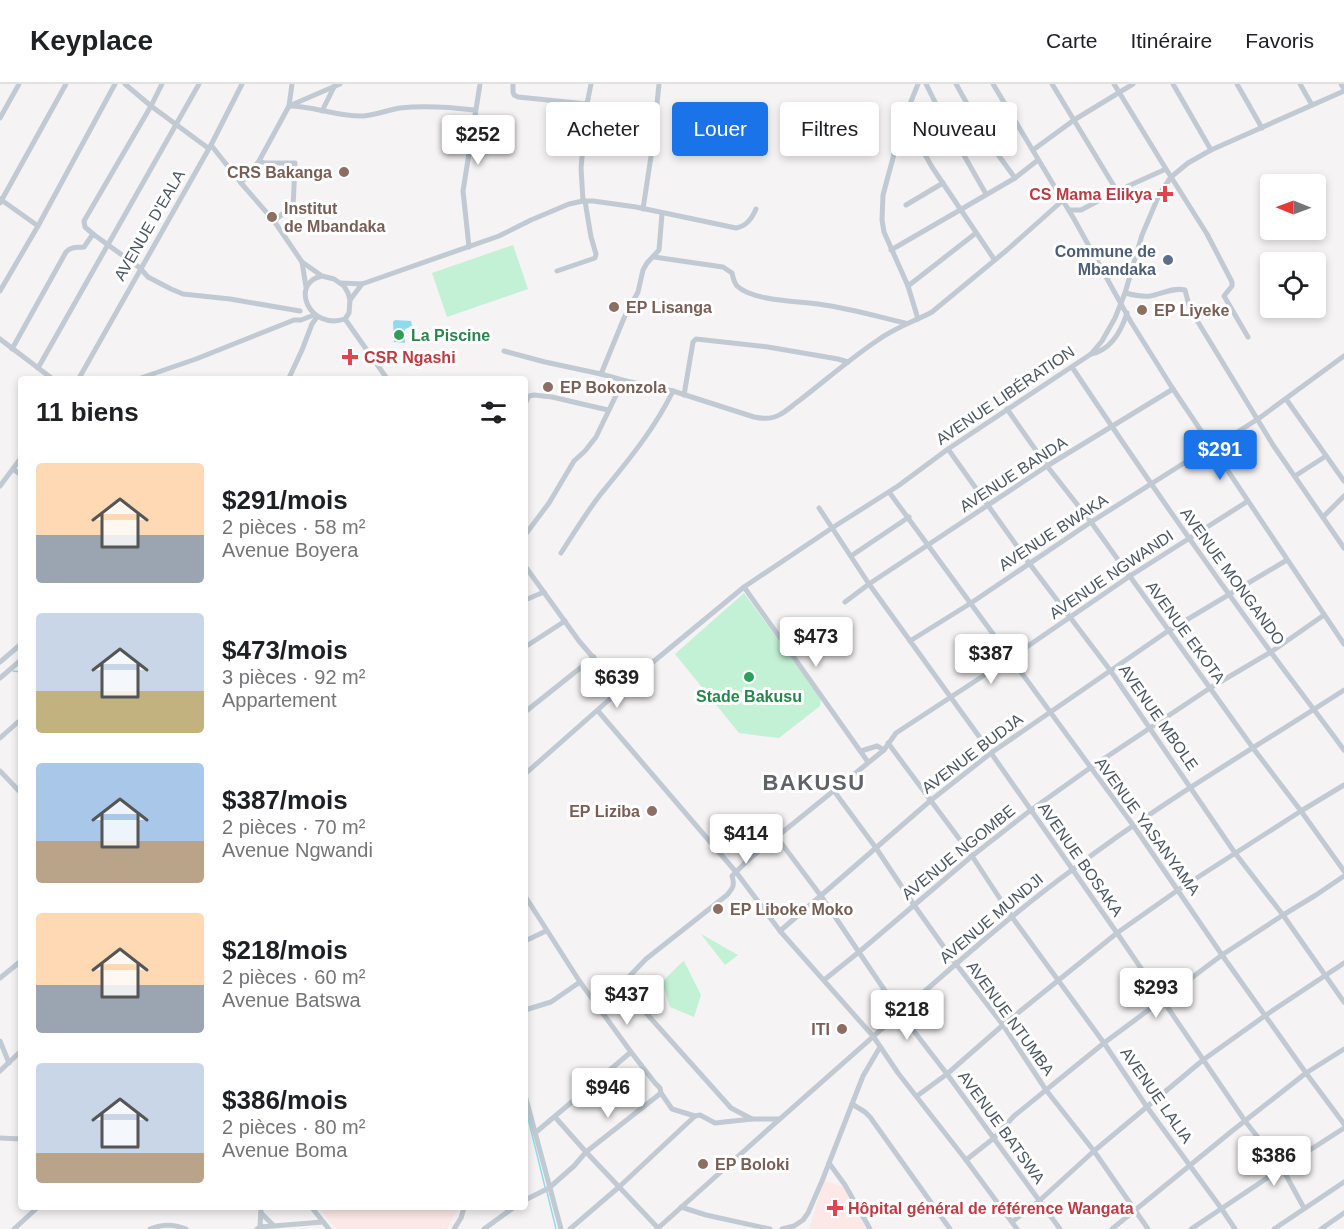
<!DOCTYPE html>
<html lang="fr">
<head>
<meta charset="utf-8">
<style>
	body { margin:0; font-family:Helvetica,sans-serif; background:#f2f2f2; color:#202124; height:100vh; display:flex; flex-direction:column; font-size:22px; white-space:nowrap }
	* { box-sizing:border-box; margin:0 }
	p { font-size:20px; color:#757577 }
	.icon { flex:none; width:33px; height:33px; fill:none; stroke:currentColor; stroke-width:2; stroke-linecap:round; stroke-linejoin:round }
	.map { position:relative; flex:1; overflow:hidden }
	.drawer { position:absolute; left:18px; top:292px; width:510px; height:834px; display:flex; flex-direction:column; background:#fff; border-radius:6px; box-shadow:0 3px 9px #0003 }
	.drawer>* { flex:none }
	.guide { position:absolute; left:546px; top:18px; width:570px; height:54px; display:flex; gap:12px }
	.needle { width:39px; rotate:271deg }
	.controls { position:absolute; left:1260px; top:90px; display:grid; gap:12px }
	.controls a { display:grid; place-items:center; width:66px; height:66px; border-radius:6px; background:#fff; box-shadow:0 3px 9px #0003; font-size:30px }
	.price { position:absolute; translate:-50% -51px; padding:0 14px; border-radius:6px; background:#fff; color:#222; font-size:20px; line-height:39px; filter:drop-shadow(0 2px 3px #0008) }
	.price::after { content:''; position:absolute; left:50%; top:36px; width:18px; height:14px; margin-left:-9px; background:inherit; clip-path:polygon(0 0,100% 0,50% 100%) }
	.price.selected { background:#1a73e8; color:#fff }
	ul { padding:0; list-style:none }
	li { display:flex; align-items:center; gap:18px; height:150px; padding:0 18px }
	li span { display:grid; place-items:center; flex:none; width:168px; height:120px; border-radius:6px; color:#555 }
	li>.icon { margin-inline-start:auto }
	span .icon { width:72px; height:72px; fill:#fffc; stroke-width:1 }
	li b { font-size:26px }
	h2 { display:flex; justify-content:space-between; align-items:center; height:72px; padding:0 18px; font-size:26px }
	.tag { padding:0 21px; border-radius:6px; background:#fff; box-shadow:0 3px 9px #0003; font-size:21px; line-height:54px }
	.tag.selected { background:#1a73e8; color:#fff }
	header { display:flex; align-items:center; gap:36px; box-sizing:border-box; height:84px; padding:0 30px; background:#fff; border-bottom:2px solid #e0e0e0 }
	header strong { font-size:28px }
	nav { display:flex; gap:33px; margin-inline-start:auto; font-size:21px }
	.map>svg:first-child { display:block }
	.medical { fill:#fce8e6 }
	.green { fill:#c3f1d5 }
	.water { fill:#90daee }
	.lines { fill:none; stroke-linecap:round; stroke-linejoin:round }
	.stream { stroke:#90daee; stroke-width:1.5 }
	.minor { stroke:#c1cad2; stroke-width:5 }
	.education-dot { fill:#8d6e63; stroke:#fff; stroke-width:2 }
	.health-dot { fill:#e0444e; stroke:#fff; stroke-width:2 }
	.service-dot { fill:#5c6f8a; stroke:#fff; stroke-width:2 }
	.leisure-dot { fill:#2e9e5b; stroke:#fff; stroke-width:2 }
	.labels { text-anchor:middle; stroke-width:6; stroke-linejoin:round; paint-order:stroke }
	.education-label { font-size:16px; font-weight:bold; fill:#785e54; stroke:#fff; text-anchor:start }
	.health-label { font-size:16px; font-weight:bold; fill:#be3a42; stroke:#fff; text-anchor:start }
	.street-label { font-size:16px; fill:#4a5661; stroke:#fff }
	.service-label { font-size:16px; font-weight:bold; fill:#4e5e75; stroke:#fff; text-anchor:end }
	.leisure-label { font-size:16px; font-weight:bold; fill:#27864d; stroke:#fff; text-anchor:start }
	.district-label { font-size:22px; font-weight:bold; letter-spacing:1.5px; fill:#5f6368; stroke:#fff }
</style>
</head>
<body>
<header>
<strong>Keyplace</strong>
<nav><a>Carte</a><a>Itinéraire</a><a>Favoris</a></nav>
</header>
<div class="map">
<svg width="1344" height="1145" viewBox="0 0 1344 1145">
	<rect width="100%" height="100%" fill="#f5f3f3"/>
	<g class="medical">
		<polygon points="824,1097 844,1103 866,1145 809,1145"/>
		<polygon points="319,1124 458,1124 447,1145 336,1145"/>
	</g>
	<g class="green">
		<polygon points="513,161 528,205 447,233 432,189"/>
		<polygon points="744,509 821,615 820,622 779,654 739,649 675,570"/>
		<polygon points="701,850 738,871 725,881"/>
		<polygon points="684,877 701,911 694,933 670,923 662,898 680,880"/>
	</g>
	<polygon class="water" points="395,236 411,237 412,242 405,245 405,259 394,258 393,238"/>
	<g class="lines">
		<g class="stream">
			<polyline points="13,587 21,588"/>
			<polyline points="525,1022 545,1103"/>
			<polyline points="547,1108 556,1145"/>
		</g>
		<g class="minor">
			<polyline points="125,0 151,22 208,64"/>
			<path d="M292,0L289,22C314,22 338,33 363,32C376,31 388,26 400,24C425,21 450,23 475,26"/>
			<polyline points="513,0 513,8 514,11 518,13 587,20"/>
			<polyline points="918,0 908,25 907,34 910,44 932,83 994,175"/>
			<polyline points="926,0 945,38 986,110"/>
			<polyline points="956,0 988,57 1015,94"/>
			<polyline points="993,0 1074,135 1131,238 1173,305 1344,560"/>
			<polyline points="1052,0 1117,107"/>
			<polyline points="1114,0 1166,85 1207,150 1232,198 1232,202 1224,212 1248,253"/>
			<polyline points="1173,0 1211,66"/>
			<polyline points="1237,0 1262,44"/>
			<polyline points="1300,0 1312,21"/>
			<polyline points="1341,0 1344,5"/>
			<polyline points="322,27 334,3"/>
			<polyline points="0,34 19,0"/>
			<polyline points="907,34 900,48 883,111 882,136 884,148 908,202 918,235"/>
			<path d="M211,61L241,99L274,137L302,178L322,192L334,195L344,202L348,209L350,216L349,229L345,235C309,247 289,199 322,192"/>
			<polyline points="1033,66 1074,36 1133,0"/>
			<polyline points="259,77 265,79 295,79 293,125 285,128 274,137"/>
			<polyline points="241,99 259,77 289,22 340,0"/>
			<polyline points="0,115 38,142"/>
			<polyline points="583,117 581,84 587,20 591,0"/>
			<polyline points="0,119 66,0"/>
			<polyline points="906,121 943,99"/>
			<polyline points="643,125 653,59 659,0"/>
			<polyline points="1069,126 1081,126 1117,107 1166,85"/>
			<polyline points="93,150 140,184 148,193 171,205 183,210 230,215 300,227"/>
			<polyline points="469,163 463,107 480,0"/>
			<polyline points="891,166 991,108 1015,94 1038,76"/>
			<path d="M654,173L723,183L732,189C733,194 734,198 737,202C753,217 797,217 818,220C848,224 876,232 905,239"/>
			<polyline points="302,178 306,203"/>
			<polyline points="557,187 595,174 596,170 591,153 585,117"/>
			<path d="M341,199L362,200L499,152L531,136L569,120L583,117H593L636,123L736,144C747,142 752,134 756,125"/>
			<polyline points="908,202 976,149"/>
			<polyline points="0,207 38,142 115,0"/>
			<path d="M1125,209C1133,211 1141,213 1150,212C1161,210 1174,203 1185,206L1190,225L1273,361L1344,464"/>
			<polyline points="350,216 362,200"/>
			<polyline points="345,235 388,296"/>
			<polyline points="0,255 54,296"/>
			<path d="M12,265L66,168C71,162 78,164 84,163L93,150L85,143L84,137L151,22L162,0"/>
			<polyline points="504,267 545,278 601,290"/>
			<path d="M1091,270C1111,266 1121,248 1127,229"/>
			<path d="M1072,283C1136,379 1202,474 1270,567C1295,601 1320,633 1344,666"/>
			<polyline points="38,284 199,0"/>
			<polyline points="78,296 211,61 242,0"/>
			<polyline points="135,296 196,275 294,236 301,236 314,231"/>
			<polyline points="288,296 302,266 312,240 317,233"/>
			<polyline points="626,297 601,290 624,234 638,208 643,186 647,179 659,166 662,130"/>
			<polyline points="684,311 693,258 696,255 768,263 838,275 848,278"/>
			<polyline points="1286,315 1344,397"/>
			<polyline points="525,320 529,312 534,311 552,313 608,326"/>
			<polyline points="1007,325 1047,382 1091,438 1253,664 1301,727 1344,787"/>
			<polyline points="1212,364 1258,335 1344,272"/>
			<polyline points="948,365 1029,479 1110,586 1235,769 1283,831 1344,918"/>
			<polyline points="13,385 21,391"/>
			<polyline points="1295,392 1326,372"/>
			<polyline points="0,402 21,374"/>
			<polyline points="889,408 1133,741 1222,871 1306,989 1344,1040"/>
			<polyline points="819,424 869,500 991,669 1117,849 1245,1037 1282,1084 1304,1124"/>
			<polyline points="1323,433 1344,412"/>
			<path d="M525,451L549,419L574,377L585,367L596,353L621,301L626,297L673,307L754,333C763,335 773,335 781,330C788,326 794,320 800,316C826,296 851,274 878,256C896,243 913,238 932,228L1007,166L1062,117"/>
			<path d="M561,469C574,449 586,429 600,411C627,378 654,346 673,307"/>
			<polyline points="851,472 909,433"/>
			<polyline points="525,482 579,557 621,606"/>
			<polyline points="744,503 868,678"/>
			<polyline points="525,516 544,508"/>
			<polyline points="845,518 869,500 1047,382 1173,305"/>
			<polyline points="910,557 971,519 1091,438 1211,362"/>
			<polyline points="525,563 565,537"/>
			<polyline points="0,578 21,560"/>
			<polyline points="0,594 21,576"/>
			<polyline points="598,627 736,788 780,847 873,952 898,989 966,1076 1017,1145"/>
			<polyline points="525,628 594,573"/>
			<polyline points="0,654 18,638 21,637"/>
			<polyline points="888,659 972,772 1012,833 1104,959 1147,1023 1221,1124 1235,1145"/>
			<polyline points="861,667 877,662 884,666"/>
			<polyline points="0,687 21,709"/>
			<polyline points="525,690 636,592 744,503 832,444 898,402 948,365 1091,270 1102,257 1115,234 1125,209 1142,151 1159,111 1171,93 1188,79 1211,66 1344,7"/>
			<polyline points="834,707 876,764 914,821 956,880 1003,941 1046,1006 1094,1067 1148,1145"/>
			<polyline points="776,752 821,812 900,929 947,990 1060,1145"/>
			<polyline points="525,812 580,898 631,968 655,999 660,1004 661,1009 672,1025 695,1032 700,1031 715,1039 752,1035"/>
			<polyline points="780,847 930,717 991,669 1168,547 1287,476"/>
			<polyline points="525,857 546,847"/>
			<polyline points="0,894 21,877"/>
			<polyline points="824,896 859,868 972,772 1031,726 1090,684 1210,604 1271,568 1324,531"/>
			<polyline points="621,901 731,1024 752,1035 778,1035"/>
			<path d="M597,921L621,901L646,875L727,811C733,804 735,801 732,792L748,776L884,666L896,649L1012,573L1130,492L1248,417"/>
			<polyline points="525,926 551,918 580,898"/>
			<polyline points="0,957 9,979"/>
			<polyline points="0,987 21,967"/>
			<polyline points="525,1011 561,1145"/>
			<polyline points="917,1012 947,990 1003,941 1117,849 1178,806 1301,727 1344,701"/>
			<polyline points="852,1020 865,1028 870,1033 950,1145"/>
			<polyline points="555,1033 586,1068 658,1144"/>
			<polyline points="535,1049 631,968"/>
			<polyline points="0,1054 21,1055"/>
			<polyline points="966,1076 994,1054 1014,1032 1104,959 1162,916 1222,871 1283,831 1316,811 1344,792"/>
			<polyline points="829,1079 845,1101 870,1145"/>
			<polyline points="525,1116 549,1104 574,1082 586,1068 661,1009"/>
			<polyline points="681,1123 706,1131 770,1145"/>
			<polyline points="312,1124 329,1145"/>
			<polyline points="261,1129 274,1142"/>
			<polyline points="1012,1138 1039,1117 1094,1067 1203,976 1266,931 1344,879"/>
			<polyline points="260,1143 261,1124"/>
			<polyline points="14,1145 37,1124"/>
			<path d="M150,1145C163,1140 173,1140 186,1145"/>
			<polyline points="257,1145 260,1143 323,1138"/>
			<polyline points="454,1145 461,1134 464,1124"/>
			<polyline points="484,1145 513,1124"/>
			<polyline points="570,1145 619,1103 695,1032"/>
			<path d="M657,1145C738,1072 819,1000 901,928C957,879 1012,830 1072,786C1158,720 1253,665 1344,606"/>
			<polyline points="782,1145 794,1142 803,1136 808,1129 822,1097 863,992 880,963"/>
			<polyline points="1112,1145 1232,1047 1306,989 1344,965"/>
			<polyline points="1191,1145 1282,1084 1344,1044"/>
			<polyline points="1274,1145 1344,1098"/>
			<polyline points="1321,1145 1344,1129"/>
		</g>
	</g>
	<g class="education-dot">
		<circle cx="344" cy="88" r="6"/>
		<circle cx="272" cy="133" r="6"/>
		<circle cx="614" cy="223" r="6"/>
		<circle cx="1142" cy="226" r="6"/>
		<circle cx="548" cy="303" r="6"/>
		<circle cx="652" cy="727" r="6"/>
		<circle cx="718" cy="825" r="6"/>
		<circle cx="842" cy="945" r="6"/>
		<circle cx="703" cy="1080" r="6"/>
	</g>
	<g class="health-dot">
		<path d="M1162 101h6v6h6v6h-6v6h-6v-6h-6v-6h6z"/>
		<path d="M347 264h6v6h6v6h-6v6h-6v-6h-6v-6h6z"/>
		<path d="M832 1115h6v6h6v6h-6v6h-6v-6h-6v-6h6z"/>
	</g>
	<circle class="service-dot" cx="1168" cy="176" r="6"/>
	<g class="leisure-dot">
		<circle cx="399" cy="251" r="6"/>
		<circle cx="749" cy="593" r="6"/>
	</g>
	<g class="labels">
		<g class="education-label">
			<text x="332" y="94" text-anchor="end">CRS Bakanga</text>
			<text x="284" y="130">Institut<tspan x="284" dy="18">de Mbandaka</tspan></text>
			<text x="626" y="229">EP Lisanga</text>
			<text x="1154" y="232">EP Liyeke</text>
			<text x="560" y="309">EP Bokonzola</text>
			<text x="640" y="733" text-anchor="end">EP Liziba</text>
			<text x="730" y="831">EP Liboke Moko</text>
			<text x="830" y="951" text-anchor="end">ITI</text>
			<text x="715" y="1086">EP Boloki</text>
		</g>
		<g class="health-label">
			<text x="1152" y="116" text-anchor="end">CS Mama Elikya</text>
			<text x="364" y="279">CSR Ngashi</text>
			<text x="848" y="1130">Hôpital général de référence Wangata</text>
		</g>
		<g class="street-label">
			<text transform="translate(149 141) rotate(-60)" y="6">AVENUE D'EALA</text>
			<text transform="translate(1005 311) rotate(-34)" y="6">AVENUE LIBÉRATION</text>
			<text transform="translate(1013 390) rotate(-33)" y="6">AVENUE BANDA</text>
			<text transform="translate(1053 448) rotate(-33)" y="6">AVENUE BWAKA</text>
			<text transform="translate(1111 490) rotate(-34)" y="6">AVENUE NGWANDI</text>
			<text transform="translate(1233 492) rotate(54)" y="6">AVENUE MONGANDO</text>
			<text transform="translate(1186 548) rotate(54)" y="6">AVENUE EKOTA</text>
			<text transform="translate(1159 633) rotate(55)" y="6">AVENUE MBOLE</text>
			<text transform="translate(972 669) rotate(-37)" y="6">AVENUE BUDJA</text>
			<text transform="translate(1148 742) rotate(54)" y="6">AVENUE YASANYAMA</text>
			<text transform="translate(958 768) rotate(-39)" y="6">AVENUE NGOMBE</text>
			<text transform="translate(1081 775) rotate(55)" y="6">AVENUE BOSAKA</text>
			<text transform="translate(991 834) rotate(-40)" y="6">AVENUE MUNDJI</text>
			<text transform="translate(1011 934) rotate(54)" y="6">AVENUE NTUMBA</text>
			<text transform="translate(1157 1011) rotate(55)" y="6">AVENUE LALIA</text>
			<text transform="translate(1002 1043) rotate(54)" y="6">AVENUE BATSWA</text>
		</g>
		<g class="service-label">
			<text x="1156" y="173">Commune de<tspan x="1156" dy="18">Mbandaka</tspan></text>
		</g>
		<g class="leisure-label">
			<text x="411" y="257">La Piscine</text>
			<text x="749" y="618" text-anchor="middle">Stade Bakusu</text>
		</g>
		<g class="district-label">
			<text x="814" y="706">BAKUSU</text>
		</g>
	</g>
</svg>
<div class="controls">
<a><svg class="needle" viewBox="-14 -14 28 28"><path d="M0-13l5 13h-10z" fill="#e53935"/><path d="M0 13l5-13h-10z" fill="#757577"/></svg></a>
<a><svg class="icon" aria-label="locate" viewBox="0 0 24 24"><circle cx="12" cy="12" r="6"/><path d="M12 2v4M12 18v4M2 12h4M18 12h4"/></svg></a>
</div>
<b class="price" style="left:478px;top:82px">$252</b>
<b class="price selected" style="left:1220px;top:397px">$291</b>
<b class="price" style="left:816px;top:584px">$473</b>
<b class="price" style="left:991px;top:601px">$387</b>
<b class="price" style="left:617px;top:625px">$639</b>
<b class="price" style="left:746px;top:781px">$414</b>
<b class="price" style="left:1156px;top:935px">$293</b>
<b class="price" style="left:627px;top:942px">$437</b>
<b class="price" style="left:907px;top:957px">$218</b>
<b class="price" style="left:608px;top:1035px">$946</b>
<b class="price" style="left:1274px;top:1103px">$386</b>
<div class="guide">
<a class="tag">Acheter</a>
<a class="tag selected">Louer</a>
<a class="tag">Filtres</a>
<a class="tag">Nouveau</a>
</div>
<section class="drawer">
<h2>11 biens<svg class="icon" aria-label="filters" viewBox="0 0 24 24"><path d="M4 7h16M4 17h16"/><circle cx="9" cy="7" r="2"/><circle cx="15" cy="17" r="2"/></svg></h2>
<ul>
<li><span style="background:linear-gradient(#ffd9b3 60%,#9aa5b1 0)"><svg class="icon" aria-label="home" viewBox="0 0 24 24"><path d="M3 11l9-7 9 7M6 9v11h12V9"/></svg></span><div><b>$291/mois</b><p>2 pièces · 58 m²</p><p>Avenue Boyera</p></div></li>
<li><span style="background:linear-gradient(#c9d6e8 65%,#c2b280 0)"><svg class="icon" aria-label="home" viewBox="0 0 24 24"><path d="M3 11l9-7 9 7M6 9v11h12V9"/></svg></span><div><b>$473/mois</b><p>3 pièces · 92 m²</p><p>Appartement</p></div></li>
<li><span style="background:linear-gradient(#a9c7e8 65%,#b9a48a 0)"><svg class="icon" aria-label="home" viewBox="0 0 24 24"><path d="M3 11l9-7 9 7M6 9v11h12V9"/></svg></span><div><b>$387/mois</b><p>2 pièces · 70 m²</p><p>Avenue Ngwandi</p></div></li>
<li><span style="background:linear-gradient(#ffd9b3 60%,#9aa5b1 0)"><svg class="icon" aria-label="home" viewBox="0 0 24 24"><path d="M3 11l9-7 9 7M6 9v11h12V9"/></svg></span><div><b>$218/mois</b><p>2 pièces · 60 m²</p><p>Avenue Batswa</p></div></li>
<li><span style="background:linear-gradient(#c9d6e8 75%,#b9a48a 0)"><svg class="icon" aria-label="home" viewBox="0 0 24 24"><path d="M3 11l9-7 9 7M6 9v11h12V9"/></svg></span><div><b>$386/mois</b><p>2 pièces · 80 m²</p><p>Avenue Boma</p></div></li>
</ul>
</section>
</div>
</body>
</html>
